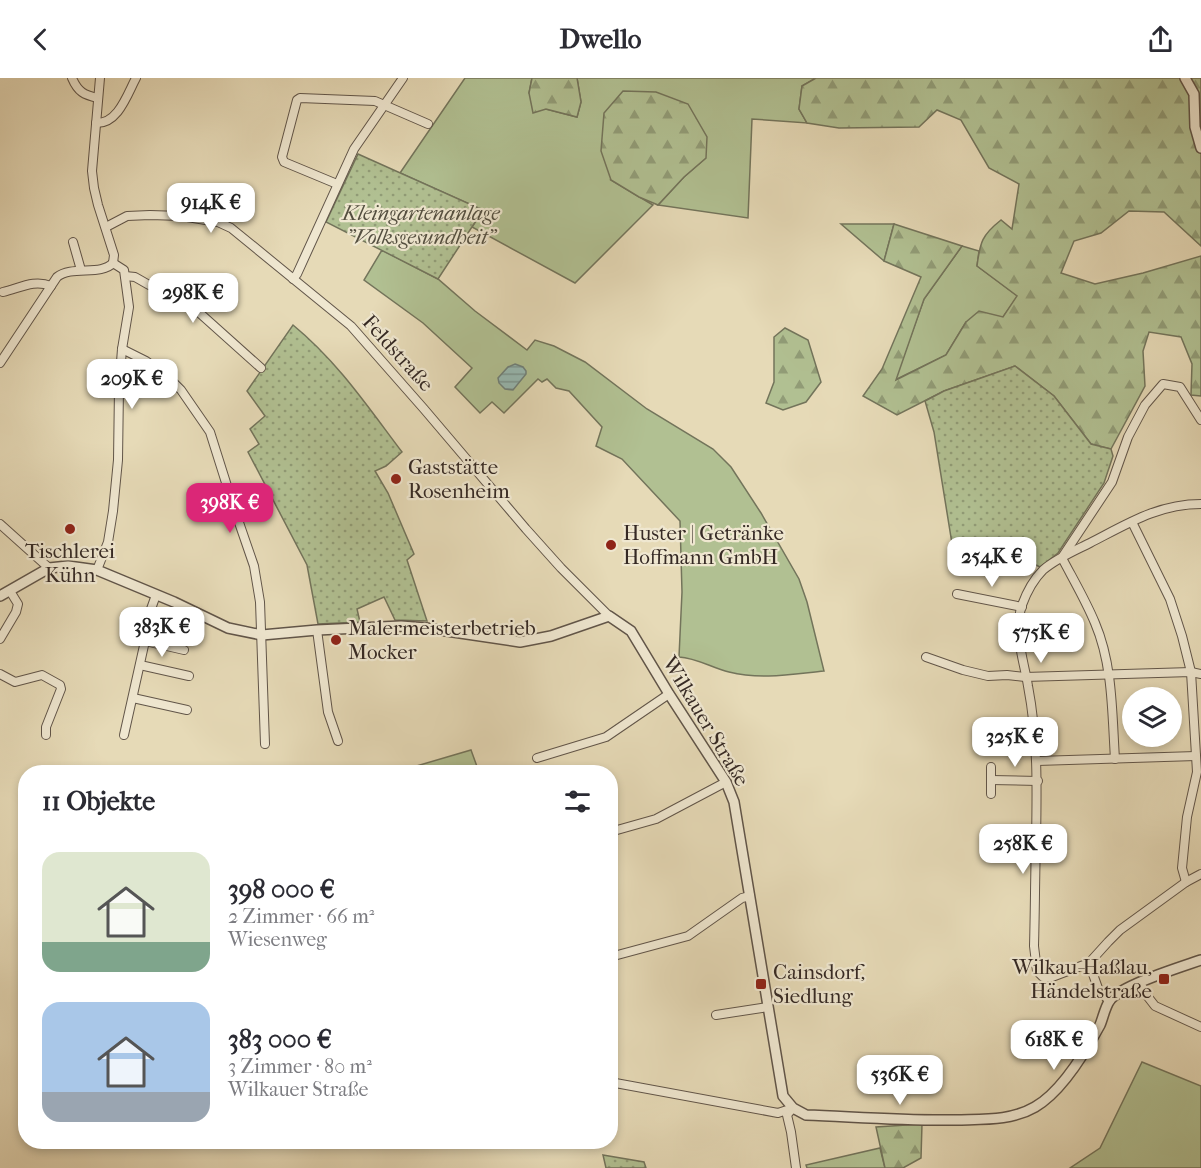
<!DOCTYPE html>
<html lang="de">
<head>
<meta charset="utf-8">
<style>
	body { margin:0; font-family:"IM FELL French Canon",serif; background:#f2f2f3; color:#2b2b33; height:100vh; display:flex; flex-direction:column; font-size:22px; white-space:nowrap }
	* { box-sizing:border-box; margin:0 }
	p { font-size:20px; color:#7c7c81 }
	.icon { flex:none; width:33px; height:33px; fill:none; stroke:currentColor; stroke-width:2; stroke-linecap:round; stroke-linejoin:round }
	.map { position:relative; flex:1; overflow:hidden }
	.side { position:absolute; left:18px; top:687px; width:600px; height:384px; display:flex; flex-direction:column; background:#fff; border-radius:24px; box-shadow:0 3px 9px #0003 }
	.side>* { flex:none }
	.fabs { position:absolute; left:1122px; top:609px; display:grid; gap:12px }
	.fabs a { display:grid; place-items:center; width:60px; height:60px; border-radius:50%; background:#fff; box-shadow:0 3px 9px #0003; font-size:30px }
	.price { position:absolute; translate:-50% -51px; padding:0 14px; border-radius:12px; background:#fff; color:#222; font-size:20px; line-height:39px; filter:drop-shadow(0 2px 3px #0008) }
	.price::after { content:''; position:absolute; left:50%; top:36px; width:18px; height:14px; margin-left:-9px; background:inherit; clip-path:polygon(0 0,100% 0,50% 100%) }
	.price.active { background:#db2777; color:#fff }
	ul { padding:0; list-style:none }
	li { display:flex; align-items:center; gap:18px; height:150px; padding:0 24px }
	li span { display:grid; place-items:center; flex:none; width:168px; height:120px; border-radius:18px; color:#555 }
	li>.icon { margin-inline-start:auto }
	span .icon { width:72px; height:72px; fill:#fffc; stroke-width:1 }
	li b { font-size:26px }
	h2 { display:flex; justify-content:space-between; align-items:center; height:72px; padding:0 24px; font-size:26px }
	header { display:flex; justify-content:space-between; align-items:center; height:78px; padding:0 24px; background:#fff; font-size:27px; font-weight:700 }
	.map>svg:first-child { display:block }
	.grass { fill:#b1c092; stroke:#73745b; stroke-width:1.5 }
	.forest { fill:url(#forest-firs); stroke:#73745b; stroke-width:1.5 }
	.garden { fill:url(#garden-dots); stroke:#73745b; stroke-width:1.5 }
	.water { fill:url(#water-rules); stroke:#70807a; stroke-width:1.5 }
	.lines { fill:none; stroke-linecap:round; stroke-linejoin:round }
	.minor-casing { stroke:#615549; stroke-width:10 }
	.tertiary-casing { stroke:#615549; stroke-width:12 }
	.minor { stroke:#efe7d0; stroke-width:8 }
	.tertiary { stroke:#efe7d0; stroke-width:9 }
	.poi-dot { fill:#8f2418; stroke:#efe7d0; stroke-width:2 }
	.labels { text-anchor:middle; stroke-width:4.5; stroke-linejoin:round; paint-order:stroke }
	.park-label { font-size:21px; font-style:italic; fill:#544f40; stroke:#efe7d0 }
	.street-label { font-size:21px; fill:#352924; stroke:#efe7d0 }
	.poi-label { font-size:21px; fill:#352924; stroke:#efe7d0; text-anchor:start }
</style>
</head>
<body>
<header><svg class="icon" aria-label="back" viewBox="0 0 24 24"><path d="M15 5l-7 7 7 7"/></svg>Dwello<svg class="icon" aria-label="share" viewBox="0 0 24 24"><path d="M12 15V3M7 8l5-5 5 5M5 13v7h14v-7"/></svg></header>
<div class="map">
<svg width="1201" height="1090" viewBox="0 0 1201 1090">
	<defs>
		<pattern id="forest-firs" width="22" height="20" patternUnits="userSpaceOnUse" patternTransform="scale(1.5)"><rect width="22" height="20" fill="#b1c092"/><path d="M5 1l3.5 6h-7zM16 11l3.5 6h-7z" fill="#919c77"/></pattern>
		<pattern id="garden-dots" width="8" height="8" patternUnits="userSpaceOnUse" patternTransform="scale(1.5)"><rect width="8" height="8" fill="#b1c092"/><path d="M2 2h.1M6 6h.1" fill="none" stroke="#919c77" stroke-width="1.8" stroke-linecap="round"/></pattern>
		<pattern id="water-rules" width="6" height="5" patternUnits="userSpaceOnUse" patternTransform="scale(1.5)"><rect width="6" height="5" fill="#97bab4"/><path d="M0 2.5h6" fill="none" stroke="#7c9792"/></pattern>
	</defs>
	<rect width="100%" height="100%" fill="#e6dab7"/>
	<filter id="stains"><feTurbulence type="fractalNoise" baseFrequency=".00333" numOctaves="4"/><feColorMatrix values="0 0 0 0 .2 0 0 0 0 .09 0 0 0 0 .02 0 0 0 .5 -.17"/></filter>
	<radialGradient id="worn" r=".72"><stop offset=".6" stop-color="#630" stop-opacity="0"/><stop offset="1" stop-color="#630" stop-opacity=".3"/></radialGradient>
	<g class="grass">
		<polygon points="465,0 532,0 529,15 546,31 577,39 581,24 577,0 816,0 802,8 799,31 807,45 752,41 748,140 658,127 684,99 706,80 611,102 653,127 575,205 472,149 483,132 400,95"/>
		<polygon points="841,146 894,146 884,183"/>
		<polygon points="962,168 979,173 977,188 1018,218 1003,239 966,244 946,277 895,302 924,221"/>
		<path d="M382,172L438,201L475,233L527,272L535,262L554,268L585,284L647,331L713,371L731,389L761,435L799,501L807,524L824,593C793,596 761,602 729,594C712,590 697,580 679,579L682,514L680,443L622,381L596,368L602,349L569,313L556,310L547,301L542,304L538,301L504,335L492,324L480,335L455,309L472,290L423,245L364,202Z"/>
		<polygon points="471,672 479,694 396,694"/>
		<polygon points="1142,984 1201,1008 1201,1090 1070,1090 1100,1070"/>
		<polygon points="880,1070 885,1090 807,1090 806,1087"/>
	</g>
	<g class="forest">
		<polygon points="532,0 577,0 581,24 577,39 546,31 533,35 529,15"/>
		<path d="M816,0H1201V168L1164,134L1129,133L1101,155L1074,163L1061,195L1095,206L1143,195L1201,178V318L1191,317L1192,286L1181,259L1149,254L1143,273L1145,308L1111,371L1091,366L1054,318L1015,288L944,313L897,337L863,318L882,291L921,199L884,183L894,146L962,168L924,221L896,302L946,277L966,244L979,233L1003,239L1017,218L977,188C980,164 982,157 1001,142L1012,151L1019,106L989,90L961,42L937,32L919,49L839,50L807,45L799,31L802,8Z"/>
		<polygon points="623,13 656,14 688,26 707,59 706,80 684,99 658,127 639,119 611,102 601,73 604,35"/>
		<polygon points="785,250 808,262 821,304 806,324 783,332 766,325 774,304 774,259"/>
		<polygon points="922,1046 921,1080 903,1090 885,1090 876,1049"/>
	</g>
	<g class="garden">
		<polygon points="358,76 483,132 438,201 326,144"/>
		<path d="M293,247C338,284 368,329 402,374L386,388L375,393L388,415L414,476L407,482L427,543L395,542L384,519L357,531L360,544L318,546L307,487L248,374L259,366L250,351L265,338L247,313Z"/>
		<polygon points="1015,288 1054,318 1091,366 1111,371 1113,378 1104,405 1058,475 1040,489 993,465 954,478 934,354 925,323 944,313"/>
		<polygon points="603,1077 644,1084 646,1090 606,1090"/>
	</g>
	<polygon class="water" points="515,286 523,289 526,293 526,296 513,312 505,311 499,305 498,300 508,289"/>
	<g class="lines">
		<defs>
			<g id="minor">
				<path d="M72,0C78,14 84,17 98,20"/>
				<polyline points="100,0 92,93 94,110 98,127 114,177 113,185"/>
				<path d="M96,45C118,46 127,17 136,0"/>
				<polyline points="337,106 284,84 282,79 297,22 300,20 375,23 428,46"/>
				<polyline points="106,149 127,138 150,137 181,138 218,144 231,150 351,248 424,331 526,451 561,490 609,538"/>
				<polyline points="73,164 81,192"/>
				<polyline points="125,198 135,199 149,207 178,212 184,216 194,230 261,290"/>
				<polyline points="293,201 297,196 354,71 403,0"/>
				<path d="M3,214C20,210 34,201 51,208"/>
				<polyline points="122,271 146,283 169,300 181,312 210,354 234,430 254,488 260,524 265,666"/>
				<path d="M0,285L57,199C72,187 101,198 113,185"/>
				<path d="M1201,426C1158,426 1127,446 1090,465C1074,473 1057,480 1043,492C1034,501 1026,516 1022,527C1013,554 1024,583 1028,608C1038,660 1037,711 1036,763C1035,798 1035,833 1034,868L1037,893L1043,899H1052L1089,885L1108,864L1120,852L1186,804L1201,796"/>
				<polyline points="1132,444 1170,521 1182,558 1191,594 1197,694 1187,739 1182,790 1186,804"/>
				<polyline points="0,446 49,490"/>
				<polyline points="1063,478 1112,404 1128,359 1145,327 1163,306 1180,309 1201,342"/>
				<path d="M1062,480C1073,501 1086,523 1095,545C1113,587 1112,636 1115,681"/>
				<polyline points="97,492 108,464 113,433 118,382 119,310 122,271 129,229 124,192 113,185"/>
				<polyline points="957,516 1022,529"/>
				<polyline points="317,552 328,634 338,663"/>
				<polyline points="0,561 16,534 18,526 10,513"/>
				<polyline points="145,563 184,572"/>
				<polyline points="926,579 963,592 988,598 1007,597 1025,599 1191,594 1201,596"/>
				<polyline points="140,587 189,598"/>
				<polyline points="0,596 15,604 42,597 60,607 61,611 46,649 46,657"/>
				<polyline points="133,620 187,632"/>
				<polyline points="124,657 145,563 147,542 156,517"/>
				<polyline points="537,680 606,659 669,616"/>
				<polyline points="1037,683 1196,678"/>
				<polyline points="991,702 1038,703"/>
				<polyline points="991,716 991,689"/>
				<polyline points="610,754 656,741 726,704"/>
				<polyline points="610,879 688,858 742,820 750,818"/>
				<polyline points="1089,885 1099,913 1110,923"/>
				<polyline points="1140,905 1148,919 1155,928 1201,949"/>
				<polyline points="716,937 768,929"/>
				<polyline points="610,1004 778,1035 793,1030"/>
				<polyline points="792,1031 787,1037 791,1054 796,1090"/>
			</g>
			<g id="tertiary">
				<polyline points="1185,0 1194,16 1195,49 1201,70"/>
				<path d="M0,518L49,490L68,488L97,492L174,524L228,550L262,557L317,552L401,548L426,550L520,564L551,558L609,538L631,553L669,616L726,704L734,724L783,1018L793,1030L806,1037C856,1039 906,1043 956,1042C983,1041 1011,1043 1035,1029C1061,1014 1086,973 1100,947C1103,940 1105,929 1110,922C1122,907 1181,889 1201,882"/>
			</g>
		</defs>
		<use href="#minor" class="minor-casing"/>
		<use href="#tertiary" class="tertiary-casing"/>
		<use href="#minor" class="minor"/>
		<use href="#tertiary" class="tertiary"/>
	</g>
	<g class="poi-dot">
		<circle cx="396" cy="401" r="6"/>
		<circle cx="70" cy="451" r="6"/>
		<circle cx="611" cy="467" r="6"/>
		<circle cx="336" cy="562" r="6"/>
		<rect x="1158" y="895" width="12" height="12" rx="3"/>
		<rect x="755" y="900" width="12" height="12" rx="3"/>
	</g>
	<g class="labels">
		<g class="park-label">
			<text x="421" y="142">Kleingartenanlage<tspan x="421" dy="24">"Volksgesundheit"</tspan></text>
		</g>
		<g class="street-label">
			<text transform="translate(398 275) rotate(48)" y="7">Feldstraße</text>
			<text transform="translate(706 643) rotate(59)" y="7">Wilkauer Straße</text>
		</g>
		<g class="poi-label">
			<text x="408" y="396">Gaststätte<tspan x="408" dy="24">Rosenheim</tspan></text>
			<text x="623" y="462">Huster | Getränke<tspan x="623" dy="24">Hoffmann GmbH</tspan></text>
			<text x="70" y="480" text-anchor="middle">Tischlerei<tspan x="70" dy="24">Kühn</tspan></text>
			<text x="348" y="557">Malermeisterbetrieb<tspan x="348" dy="24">Mocker</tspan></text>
			<text x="1152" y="896" text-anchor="end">Wilkau-Haßlau,<tspan x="1152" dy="24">Händelstraße</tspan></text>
			<text x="773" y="901">Cainsdorf,<tspan x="773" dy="24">Siedlung</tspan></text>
		</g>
	</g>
	<rect width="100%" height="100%" filter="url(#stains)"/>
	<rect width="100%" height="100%" fill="url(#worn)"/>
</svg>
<div class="fabs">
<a><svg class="icon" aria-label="layers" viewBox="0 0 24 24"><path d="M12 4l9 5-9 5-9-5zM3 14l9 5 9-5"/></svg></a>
</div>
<b class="price" style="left:211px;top:156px">914K €</b>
<b class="price" style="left:193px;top:246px">298K €</b>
<b class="price" style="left:132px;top:332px">209K €</b>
<b class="price active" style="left:230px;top:456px">398K €</b>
<b class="price" style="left:992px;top:510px">254K €</b>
<b class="price" style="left:162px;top:580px">383K €</b>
<b class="price" style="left:1041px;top:586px">575K €</b>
<b class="price" style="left:1015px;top:690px">325K €</b>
<b class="price" style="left:1023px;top:797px">258K €</b>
<b class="price" style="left:1054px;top:993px">618K €</b>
<b class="price" style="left:900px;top:1028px">536K €</b>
<section class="side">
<h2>11 Objekte<svg class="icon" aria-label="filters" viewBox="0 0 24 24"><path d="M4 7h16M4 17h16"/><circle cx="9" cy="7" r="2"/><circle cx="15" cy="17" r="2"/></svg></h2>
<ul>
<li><span style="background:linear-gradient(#dfe7d0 75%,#7fa58c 0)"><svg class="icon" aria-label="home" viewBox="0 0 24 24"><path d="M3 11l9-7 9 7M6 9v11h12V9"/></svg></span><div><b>398 000 €</b><p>2 Zimmer · 66 m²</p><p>Wiesenweg</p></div></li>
<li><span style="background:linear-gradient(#a9c7e8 75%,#9aa5b1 0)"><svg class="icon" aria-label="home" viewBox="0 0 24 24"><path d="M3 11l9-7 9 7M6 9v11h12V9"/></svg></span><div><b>383 000 €</b><p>3 Zimmer · 80 m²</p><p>Wilkauer Straße</p></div></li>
</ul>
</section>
</div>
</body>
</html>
